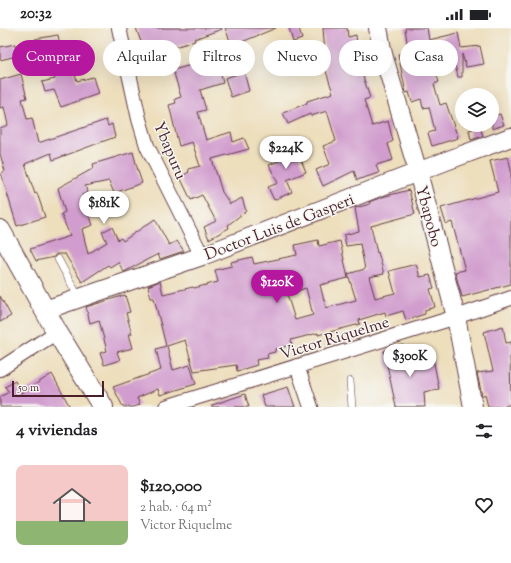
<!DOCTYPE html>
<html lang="es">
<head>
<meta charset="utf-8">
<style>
	body { margin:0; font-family:"Sorts Mill Goudy",serif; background:#f6f6f6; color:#202124; height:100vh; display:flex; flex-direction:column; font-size:15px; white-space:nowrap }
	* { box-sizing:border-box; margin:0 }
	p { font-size:13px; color:#757577 }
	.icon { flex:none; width:22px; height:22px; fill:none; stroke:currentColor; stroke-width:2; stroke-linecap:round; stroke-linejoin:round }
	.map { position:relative; height:379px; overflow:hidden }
	.details { display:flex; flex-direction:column; background:#fff; flex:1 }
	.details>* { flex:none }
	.banner { position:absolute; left:12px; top:12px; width:487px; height:36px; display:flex; gap:8px }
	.tools { position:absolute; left:455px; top:60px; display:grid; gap:8px }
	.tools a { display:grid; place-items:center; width:44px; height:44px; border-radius:50%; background:#fff; box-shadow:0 4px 16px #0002; font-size:20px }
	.scale { position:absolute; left:12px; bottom:10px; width:92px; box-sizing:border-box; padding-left:4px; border:2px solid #4a1f2b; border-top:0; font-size:11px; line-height:14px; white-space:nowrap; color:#4a1f2b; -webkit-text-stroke:3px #f6f6f2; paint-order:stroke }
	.price { position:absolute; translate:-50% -34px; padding:0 9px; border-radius:14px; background:#fff; color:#222; font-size:13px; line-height:26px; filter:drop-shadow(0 1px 2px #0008) }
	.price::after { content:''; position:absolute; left:50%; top:24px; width:12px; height:9px; margin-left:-6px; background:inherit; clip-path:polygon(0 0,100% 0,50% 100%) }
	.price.selected { background:#b5179e; color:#fff }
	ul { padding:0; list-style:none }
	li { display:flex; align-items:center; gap:12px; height:100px; padding:0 16px }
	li+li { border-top:1px solid #e0e0e0 }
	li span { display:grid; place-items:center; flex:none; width:112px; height:80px; border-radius:8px; color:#555 }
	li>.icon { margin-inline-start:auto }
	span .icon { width:48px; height:48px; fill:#fffc; stroke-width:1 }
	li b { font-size:17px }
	h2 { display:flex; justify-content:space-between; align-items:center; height:48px; padding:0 16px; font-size:17px }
	.pill { padding:0 14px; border-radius:18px; background:#fff; box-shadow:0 4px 16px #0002; font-size:14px; line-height:36px }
	.pill.selected { background:#b5179e; color:#fff }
	.status { display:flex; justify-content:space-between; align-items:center; height:28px; padding:0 20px; background:#fff; direction:ltr }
	.status svg { height:11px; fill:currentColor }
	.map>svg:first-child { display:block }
	.building { fill:#d19dce; fill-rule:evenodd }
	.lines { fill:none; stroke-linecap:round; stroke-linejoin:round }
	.service-casing { stroke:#623c41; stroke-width:8 }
	.minor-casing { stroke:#623c41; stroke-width:16 }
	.tertiary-casing { stroke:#623c41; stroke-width:20 }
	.secondary-casing { stroke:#623c41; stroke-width:22 }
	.service { stroke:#fff; stroke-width:7 }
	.minor { stroke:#fff; stroke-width:14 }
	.tertiary { stroke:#fff; stroke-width:18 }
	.secondary { stroke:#fff; stroke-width:20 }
	.labels { text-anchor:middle; stroke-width:3; stroke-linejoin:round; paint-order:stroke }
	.street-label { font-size:16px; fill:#4a1f2b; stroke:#f6f6f2 }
</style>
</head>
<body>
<div class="status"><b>20:32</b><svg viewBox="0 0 49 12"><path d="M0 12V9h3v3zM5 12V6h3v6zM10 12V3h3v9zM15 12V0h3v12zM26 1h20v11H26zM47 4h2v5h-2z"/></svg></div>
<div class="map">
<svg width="511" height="379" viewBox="0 0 511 379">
	<rect width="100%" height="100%" fill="#f6f6f2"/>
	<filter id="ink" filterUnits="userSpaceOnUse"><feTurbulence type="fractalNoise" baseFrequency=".025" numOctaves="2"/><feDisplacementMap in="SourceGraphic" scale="8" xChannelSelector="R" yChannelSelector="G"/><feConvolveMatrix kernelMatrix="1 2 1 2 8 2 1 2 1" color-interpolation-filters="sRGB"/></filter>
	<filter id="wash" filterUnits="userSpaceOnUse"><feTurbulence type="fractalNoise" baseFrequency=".012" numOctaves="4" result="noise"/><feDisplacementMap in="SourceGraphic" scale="16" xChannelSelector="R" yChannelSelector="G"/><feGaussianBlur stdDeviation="0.9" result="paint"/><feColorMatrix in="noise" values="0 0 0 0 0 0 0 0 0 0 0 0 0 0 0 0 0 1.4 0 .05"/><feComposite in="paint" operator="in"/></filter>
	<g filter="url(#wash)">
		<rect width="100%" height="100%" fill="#eddebc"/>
		<g id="blocks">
			<g class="building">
				<polygon points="136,0 222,0 222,1 194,11 195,13 171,20 175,38 144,45 140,27 145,25"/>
				<polygon points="225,0 276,0 232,18"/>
				<polygon points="289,0 299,0 302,11 293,14"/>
				<polygon points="323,0 347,0 348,9 356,7 358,29 368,26 373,41 362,45 370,70 364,72 372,98 388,93 393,113 388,116 393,132 376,137 379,145 357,152 354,143 323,158 316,142 330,136 323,118 336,113 327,83 311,88 310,86 288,96 283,85 307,75 307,73 333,65 325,40 326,39"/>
				<polygon points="405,0 427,0 429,12 458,5 461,20 480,18 484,36 466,39 462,26 462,49 458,49 452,25 431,30 439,54 434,56 440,77 446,75 458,110 432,118 428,105 435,103 429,79 423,80 421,71 412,74 409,64 406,65 398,26 408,22"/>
				<polygon points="58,7 65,42 73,40 77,53 93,49 98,66 61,79 54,62 45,64 42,54 55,51 49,22 38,25 35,11"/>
				<polygon points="15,16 17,28 0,32 0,19"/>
				<polygon points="217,30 223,55 200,62 206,82 198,84 206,112 231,104 233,114 244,110 249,121 212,131 222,164 230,176 242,170 246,183 228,197 229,200 209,211 204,199 216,193 202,167 191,172 180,149 189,144 188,141 200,138 192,114 179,118 169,77 176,75 175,71 181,69 173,42"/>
				<polygon points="244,44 249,63 231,69 225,50"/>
				<polygon points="21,46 27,70 22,71 27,91 32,90 38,115 106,92 108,98 112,96 115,109 53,132 51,125 25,136 35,166 37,165 45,189 17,198 1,145 5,143 0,126 0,100 8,97 4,79 0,80 0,52"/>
				<polygon points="500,86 504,97 492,101 492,88"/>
				<polygon points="480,99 483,108 471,112 469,102"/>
				<polygon points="294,115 306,144 287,152 292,164 274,172 268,159 278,155 269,137 279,133 274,123"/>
				<polygon points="133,124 138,143 142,155 114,165 109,153 85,158 88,165 82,167 93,197 82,201 88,226 107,214 102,204 112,199 118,212 121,210 123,213 155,191 169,217 177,213 184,223 160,231 158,226 124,244 118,234 110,239 108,237 82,254 65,226 56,226 54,229 36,233 30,221 70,208 61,186 65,184 58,160 94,140 93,136"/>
				<polygon points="508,129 511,141 511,256 462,269 455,244 465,242 452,194 446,196 441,180 498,164 490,133"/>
				<path d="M409,162L415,186L371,198L377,225L378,224L384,246L369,249L375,270L395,265L389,243L416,236L420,249L430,247L434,260L430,261L435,279L425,282V286L406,292L403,283L386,288L385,284L359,292L360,296L318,307V305L291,312L292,317L275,321V324L267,326L268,330L256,332L257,337L237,343L236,337L194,343L185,312L167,318L173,342L190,337L196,356L160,367L158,361L137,370L140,377L133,379H123L113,359L161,342L156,321L166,318L154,270H151L148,258L160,253L163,266L193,259L194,260L218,254L215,242L232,238L231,234L252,229L254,236L297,227L295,217L318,212L319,218L340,213L348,250L320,257L326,280L356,272L348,246L365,241L360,216L346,218L344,207L359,203L355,180L370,176L369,174L382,169ZM306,260L313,287L295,292L287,266Z"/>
				<polygon points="125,267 130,284 126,285 132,306 129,306 133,320 117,324 120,332 104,337 100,325 107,323 99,292 90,295 86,279"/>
				<polygon points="0,268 11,288 0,294"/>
				<polygon points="503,298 506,315 511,314 511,329 510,329 511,376 502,379 488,379 485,366 482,368 477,345 493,343 484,304"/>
				<polygon points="403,317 407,335 433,330 439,361 424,364 425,379 396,379 384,323"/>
				<polygon points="52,346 70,379 0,379 0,369 9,364 5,359 15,353 21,365"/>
				<polygon points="288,359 295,379 265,379 261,367"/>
				<polygon points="245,366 249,379 212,379 212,377"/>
			</g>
		</g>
	</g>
	<g filter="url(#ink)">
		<use href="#blocks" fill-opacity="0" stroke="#623c41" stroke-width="1"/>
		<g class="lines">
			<defs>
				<g id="service">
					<polyline points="58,231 79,270"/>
					<polyline points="350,353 352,379"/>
				</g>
				<g id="minor">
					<polyline points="119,0 139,91 147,118 202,228"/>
					<polyline points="297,338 311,379"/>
					<polyline points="0,341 57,304"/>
					<polyline points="166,379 456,289 511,270"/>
				</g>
				<g id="tertiary">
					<polyline points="378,0 383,26 418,144 456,289 473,379"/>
					<polyline points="45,282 202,228 446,133 511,109"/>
				</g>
				<polyline id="secondary" points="0,202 57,304 103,379"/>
			</defs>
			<use href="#service" class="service-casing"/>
			<use href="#minor" class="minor-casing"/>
			<use href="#tertiary" class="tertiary-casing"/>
			<use href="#secondary" class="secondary-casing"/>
			<use href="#service" class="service"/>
			<use href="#minor" class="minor"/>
			<use href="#tertiary" class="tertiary"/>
			<use href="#secondary" class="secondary"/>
		</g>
	</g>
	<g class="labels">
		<g class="street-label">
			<text transform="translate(171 122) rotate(67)" y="6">Ybapuru</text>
			<text transform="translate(430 188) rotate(75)" y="6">Ybapobo</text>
			<text transform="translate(279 198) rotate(-21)" y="6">Doctor Luis de Gasperi</text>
			<text transform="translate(334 309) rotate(-17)" y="6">Victor Riquelme</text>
		</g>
	</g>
</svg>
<div class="tools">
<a><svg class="icon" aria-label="layers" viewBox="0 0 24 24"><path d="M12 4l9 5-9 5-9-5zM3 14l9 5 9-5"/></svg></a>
</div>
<div class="scale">50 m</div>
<b class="price" style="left:286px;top:142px">$224K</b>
<b class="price" style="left:104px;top:197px">$181K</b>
<b class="price selected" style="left:277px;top:276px">$120K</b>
<b class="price" style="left:410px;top:350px">$300K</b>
<div class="banner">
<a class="pill selected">Comprar</a>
<a class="pill">Alquilar</a>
<a class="pill">Filtros</a>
<a class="pill">Nuevo</a>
<a class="pill">Piso</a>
<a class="pill">Casa</a>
</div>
</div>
<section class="details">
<h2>4 viviendas<svg class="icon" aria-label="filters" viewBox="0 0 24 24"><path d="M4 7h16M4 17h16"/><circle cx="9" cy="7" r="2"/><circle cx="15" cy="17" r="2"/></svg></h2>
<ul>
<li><span style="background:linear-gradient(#f6c9c9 70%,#8fb573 0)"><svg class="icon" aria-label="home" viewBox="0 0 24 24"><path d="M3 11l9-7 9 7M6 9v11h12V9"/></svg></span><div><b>$120,000</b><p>2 hab. · 64 m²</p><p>Victor Riquelme</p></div><svg class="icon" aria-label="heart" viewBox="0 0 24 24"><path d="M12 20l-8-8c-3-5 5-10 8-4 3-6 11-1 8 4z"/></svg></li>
</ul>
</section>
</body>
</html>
